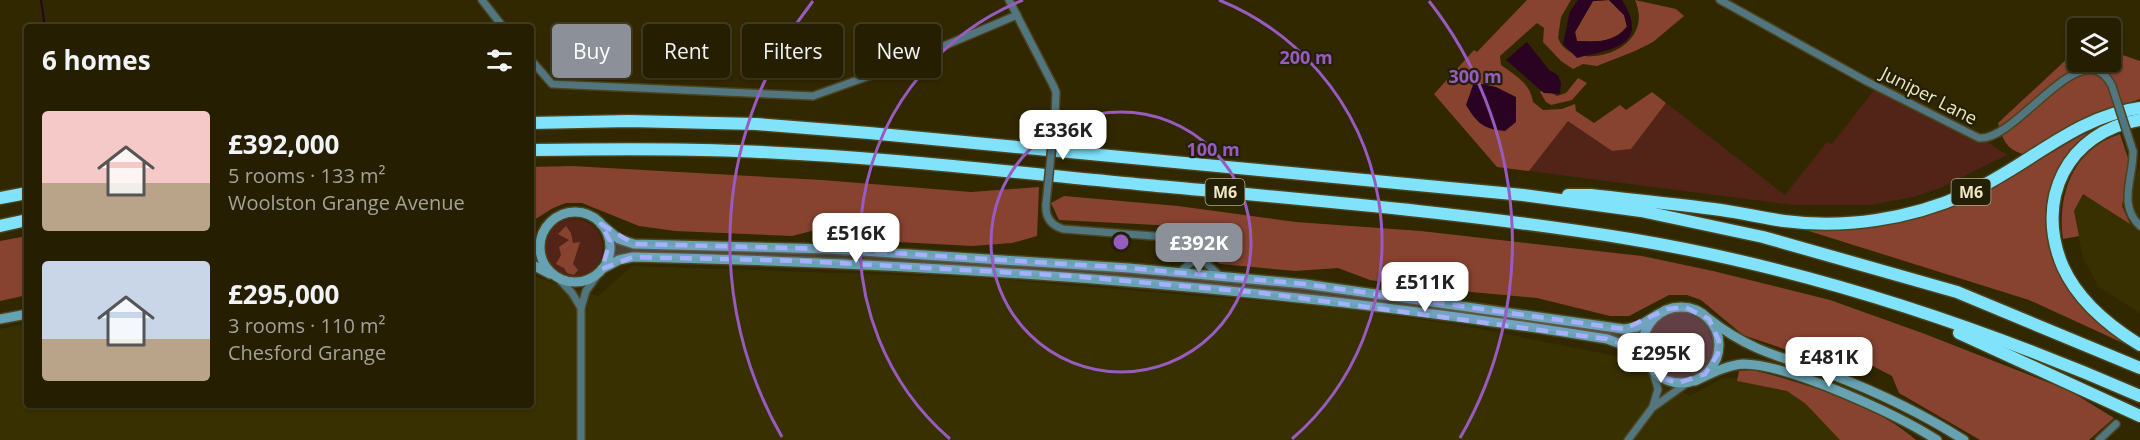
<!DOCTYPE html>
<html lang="en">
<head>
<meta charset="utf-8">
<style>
	body { margin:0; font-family:"Open Sans",sans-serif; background:#2d270a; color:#f1f3f6; height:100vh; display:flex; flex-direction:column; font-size:22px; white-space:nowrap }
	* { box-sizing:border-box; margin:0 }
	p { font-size:20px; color:#a3a299 }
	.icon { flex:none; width:33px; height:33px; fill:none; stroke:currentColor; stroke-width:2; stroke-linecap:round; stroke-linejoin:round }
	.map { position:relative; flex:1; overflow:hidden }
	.details { position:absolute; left:24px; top:24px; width:510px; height:384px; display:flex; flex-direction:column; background:#251e00; border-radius:6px; box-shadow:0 2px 4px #0004,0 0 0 2px #423c22 }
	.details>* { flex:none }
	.guide { position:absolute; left:552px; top:24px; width:570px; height:54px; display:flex; gap:12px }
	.tools { position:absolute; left:2067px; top:18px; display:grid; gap:12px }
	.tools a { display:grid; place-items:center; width:54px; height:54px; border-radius:6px; background:#251e00; box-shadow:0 2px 4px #0004,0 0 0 2px #423c22; font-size:30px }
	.price { position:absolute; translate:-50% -51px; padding:0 14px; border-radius:12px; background:#fff; color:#222; font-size:20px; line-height:39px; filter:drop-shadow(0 2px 3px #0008) }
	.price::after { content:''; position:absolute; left:50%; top:36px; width:18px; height:14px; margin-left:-9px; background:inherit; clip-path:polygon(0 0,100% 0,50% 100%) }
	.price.current { background:#8c9099; color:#fff }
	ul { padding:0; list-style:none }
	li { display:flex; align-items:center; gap:18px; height:150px; padding:0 18px }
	li span { display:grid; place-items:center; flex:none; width:168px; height:120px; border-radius:6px; color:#555 }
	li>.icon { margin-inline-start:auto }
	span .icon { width:72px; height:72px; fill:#fffc; stroke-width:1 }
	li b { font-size:26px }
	h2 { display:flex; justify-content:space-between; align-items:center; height:72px; padding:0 18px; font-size:26px }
	.pill { padding:0 21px; border-radius:6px; background:#251e00; box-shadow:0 2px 4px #0004,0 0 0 2px #423c22; font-size:21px; line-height:54px }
	.pill.current { background:#8c9099; color:#fff }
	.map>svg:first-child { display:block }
	.built { fill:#393000 }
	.green { fill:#522417 }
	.forest { fill:#87432f }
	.water { fill:#2a0322; fill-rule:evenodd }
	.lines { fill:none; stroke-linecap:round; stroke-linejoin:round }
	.stream { stroke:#2a0322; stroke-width:2 }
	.minor-casing { stroke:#4c431b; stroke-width:10 }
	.secondary-casing { stroke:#4c431b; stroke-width:12 }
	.motorway-casing { stroke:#4c431b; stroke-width:15 }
	.minor { stroke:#517680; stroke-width:7 }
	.secondary { stroke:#66a2b2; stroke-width:9 }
	.motorway { stroke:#81e2fc; stroke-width:12 }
	.minor-bridge-casing { stroke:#4c431b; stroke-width:10; stroke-linecap:butt }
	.minor-bridge { stroke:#517680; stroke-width:7 }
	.marked { fill:#a6b1fc; fill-opacity:0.2; stroke:#a6b1fc; stroke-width:4.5; stroke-dasharray:12 8; stroke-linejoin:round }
	.ring { fill:none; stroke:#985bc0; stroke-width:3 }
	.labels { text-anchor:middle; stroke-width:4.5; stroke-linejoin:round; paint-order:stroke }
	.shield { fill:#241f07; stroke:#b2ab8a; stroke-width:1.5 }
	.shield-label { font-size:16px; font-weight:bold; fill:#efe7c2 }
	.street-label { font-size:18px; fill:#efe7c2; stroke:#241f07 }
	.centre { fill:#985bc0; stroke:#241f07; stroke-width:3 }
	.ring-label { font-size:18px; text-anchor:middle; font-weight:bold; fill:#985bc0; stroke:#241f07; stroke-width:4.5; stroke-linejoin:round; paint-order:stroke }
</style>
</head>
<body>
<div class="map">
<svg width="2140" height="440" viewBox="0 0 2140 440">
	<rect width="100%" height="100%" fill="#312800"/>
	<g class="built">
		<polygon points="2140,167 2140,313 2099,287 2083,258 2074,211 2083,194 2111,212"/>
		<polygon points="632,266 984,278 1319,306 1460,325 1616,356 1690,396 1723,378 1765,377 1899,440 0,440 0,329 27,324 27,405 531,405 531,276 598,296"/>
	</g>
	<g class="green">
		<polygon points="1875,89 1989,143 2007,155 1940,188 1913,197 1870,205 1793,205 1529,171 1568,120 1612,151 1630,149 1666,103 1785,195 1827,142 1832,144"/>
		<circle cx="574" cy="248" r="29"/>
		<circle cx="1680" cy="345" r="32"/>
	</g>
	<g class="forest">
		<path d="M1527,0H1571L1561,17L1558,38C1571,75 1658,53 1635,0L1676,9L1684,16L1653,42L1635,51L1597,66L1583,64L1573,69L1561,61L1543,42L1544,28L1537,23L1500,56L1501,65C1516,76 1530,83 1533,102L1543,110L1562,109L1575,104L1576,111L1594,123L1620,105L1626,110L1652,92L1666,103L1631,149L1612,151L1568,121L1529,171L1497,167L1434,94L1474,50L1477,52Z"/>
		<path d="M1609,0L1624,15L1627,26C1614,43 1596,42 1577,41L1575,32L1593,1Z"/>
		<path d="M2111,51L2140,61V99L2090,116L2023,154C2006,149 2003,140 1998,123L2069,57L2077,53L2078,62H2110Z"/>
		<polygon points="1578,78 1587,83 1572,100 1551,105 1546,102 1540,92 1545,89 1557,96 1566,93"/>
		<polygon points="2106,126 2056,176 2049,200 2047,219 2049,243 2060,272 2136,349 2029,300 1796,227 1893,223 1939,211 1988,190 2080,136"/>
		<path d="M2120,134L2129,161L2122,206L2130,224L2083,194L2074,211L2079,236L2063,239C2057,194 2073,149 2120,134Z"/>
		<polygon points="572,166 822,180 971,192 1039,187 1037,236 1012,243 972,246 880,241 860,230 839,224 792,236 675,231 639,226 582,203 566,203 553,208 534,220 531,217 531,167"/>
		<polygon points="1064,196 1178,206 1296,222 1421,231 1642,256 1713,271 1830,300 1925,334 2070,391 2114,418 2089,440 1980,440 1899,393 1892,376 1865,362 1828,364 1743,335 1701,300 1687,295 1669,295 1629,316 1610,316 1537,298 1416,287 1370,280 1338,268 1295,271 1220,264 1208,252 1207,237 1196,227 1059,220 1051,203"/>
		<polygon points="566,226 571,233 573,243 580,242 573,264 578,270 574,275 567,273 564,268 556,264 561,255 559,247 569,240 558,234"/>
		<polygon points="27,236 27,295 0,301 0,241"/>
		<path d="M1753,370C1804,383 1876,404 1916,440H1840L1806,404L1787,391L1737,381L1739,371Z"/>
	</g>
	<g class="water">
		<path d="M1578,0H1622C1651,46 1612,49 1577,58L1563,44L1570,11ZM1609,0L1624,15L1627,27C1614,43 1596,42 1577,41L1575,32L1593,1Z"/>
		<polygon points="1527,42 1549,70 1558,75 1561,83 1560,94 1544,93 1506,60"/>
		<path d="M1482,84L1496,87L1516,97V122L1505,131C1483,129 1477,123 1466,105L1473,85Z"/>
	</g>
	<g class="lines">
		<polyline class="stream" points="41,0 45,27"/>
		<defs>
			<g id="minor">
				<polyline points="482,0 503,27"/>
				<polyline points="1009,0 1053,85 1056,92 1055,116"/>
				<path d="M1720,0L1866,81L1979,138C2017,142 2083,28 2112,86"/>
				<polyline points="531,60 552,84 813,96 894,67 1017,15"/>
				<path d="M2133,151C2134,177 2117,204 2140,226"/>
				<path d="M1046,204C1045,216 1050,225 1063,229L1192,239L1208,265L1220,276"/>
				<polyline points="1180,272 1201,254"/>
				<polyline points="557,277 572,293 581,308"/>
				<polyline points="1653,406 1658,389 1653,372"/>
				<polyline points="581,440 581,308 586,291 598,274"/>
				<polyline points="1628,440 1652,408 1687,383"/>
				<polyline points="2099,440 2116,424"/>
			</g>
			<g id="secondary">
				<circle cx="575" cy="247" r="35"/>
				<polyline points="601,224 619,239 634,244 831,249 1129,268 1305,284 1624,329 1637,327 1658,314"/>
				<polyline points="531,264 550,274"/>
				<path d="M602,269L619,260L633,257C960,264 1284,287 1607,339L1626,346L1649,367"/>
				<circle cx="1681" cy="345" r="38"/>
				<polyline points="0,319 27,314"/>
				<path d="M1709,319C1753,353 1783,357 1833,375C1879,393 1923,414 1964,440"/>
				<path d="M1695,381C1710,374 1727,365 1743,364C1789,364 1898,415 1937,440"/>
			</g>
			<g id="motorway">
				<path d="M2140,120C2067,132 2034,200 2063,267C2078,300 2109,326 2140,345"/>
				<polyline points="531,123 629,121 756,124 869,133 1523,195 1641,211 1763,237 1957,292 2140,368"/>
				<path d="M531,150C600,149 668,148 737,151C874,156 1011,172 1147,185C1308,200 1470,213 1630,239C1805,268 1977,325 2140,396"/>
				<path d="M1568,195H1591C1634,200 1678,204 1721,210C1742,213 1763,218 1784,221C1845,229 1910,219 1966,194C2024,169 2075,116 2140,108"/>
				<polyline points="0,198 27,193"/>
				<polyline points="0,226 27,220"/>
				<polyline points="1959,333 2140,416"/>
			</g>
		</defs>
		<use href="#minor" class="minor-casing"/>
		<use href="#secondary" class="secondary-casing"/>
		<use href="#motorway" class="motorway-casing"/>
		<use href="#minor" class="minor"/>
		<use href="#secondary" class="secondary"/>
		<use href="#motorway" class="motorway"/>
		<defs>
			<g id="minor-bridge">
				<polyline points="2112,86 2133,151"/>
				<polyline points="1046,204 1055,116"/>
			</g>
		</defs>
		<use href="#minor-bridge" class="minor-bridge-casing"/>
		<use href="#minor-bridge" class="minor-bridge"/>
	</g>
	<path class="marked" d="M601,224L634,244L831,249L1129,268L1305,284L1624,329L1667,309L1685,307L1709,319L1719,341L1718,354L1705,374L1678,383L1660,378L1626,346L1607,339L1262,293L1070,276L802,261L633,257L602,269L610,241Z"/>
	<g class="ring">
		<circle cx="1121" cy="242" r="130"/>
		<path d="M950 439A261 261 0 0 1 1023 0M1219 0A261 261 0 0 1 1292 439"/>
		<path d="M782 437A391 391 0 0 1 813 1M1429 1A391 391 0 0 1 1460 438"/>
	</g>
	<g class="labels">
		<g class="shield">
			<rect x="1205.5" y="179" width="39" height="26" rx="4.5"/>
			<rect x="1951.5" y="179" width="39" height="26" rx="4.5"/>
		</g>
		<g class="shield-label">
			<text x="1225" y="198">M6</text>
			<text x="1971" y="198">M6</text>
		</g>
		<g class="street-label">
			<text transform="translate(1929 96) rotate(27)" y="6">Juniper Lane</text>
		</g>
	</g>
	<circle cx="1121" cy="242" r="9" class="centre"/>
	<g class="ring-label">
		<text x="1306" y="64">200 m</text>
		<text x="1475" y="83">300 m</text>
		<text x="1213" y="156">100 m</text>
	</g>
</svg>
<div class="tools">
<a><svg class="icon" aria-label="layers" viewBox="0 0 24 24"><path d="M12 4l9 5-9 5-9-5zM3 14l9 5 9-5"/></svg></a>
</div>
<b class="price" style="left:1063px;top:161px">£336K</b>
<b class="price" style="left:856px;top:264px">£516K</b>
<b class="price current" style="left:1199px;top:274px">£392K</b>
<b class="price" style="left:1425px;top:313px">£511K</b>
<b class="price" style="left:1661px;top:384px">£295K</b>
<b class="price" style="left:1829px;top:388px">£481K</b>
<div class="guide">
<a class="pill current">Buy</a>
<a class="pill">Rent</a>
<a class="pill">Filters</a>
<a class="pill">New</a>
</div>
<section class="details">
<h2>6 homes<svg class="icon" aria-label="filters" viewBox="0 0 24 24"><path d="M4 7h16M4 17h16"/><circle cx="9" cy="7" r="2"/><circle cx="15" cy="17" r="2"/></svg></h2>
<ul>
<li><span style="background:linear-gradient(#f6c9c9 60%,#b9a48a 0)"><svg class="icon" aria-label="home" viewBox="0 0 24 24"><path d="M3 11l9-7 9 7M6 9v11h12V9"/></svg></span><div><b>£392,000</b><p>5 rooms · 133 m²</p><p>Woolston Grange Avenue</p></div></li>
<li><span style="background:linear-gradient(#c9d6e8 65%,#b9a48a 0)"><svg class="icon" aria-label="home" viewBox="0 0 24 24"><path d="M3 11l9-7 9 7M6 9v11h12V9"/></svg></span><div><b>£295,000</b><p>3 rooms · 110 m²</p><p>Chesford Grange</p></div></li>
</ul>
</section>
</div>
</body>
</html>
